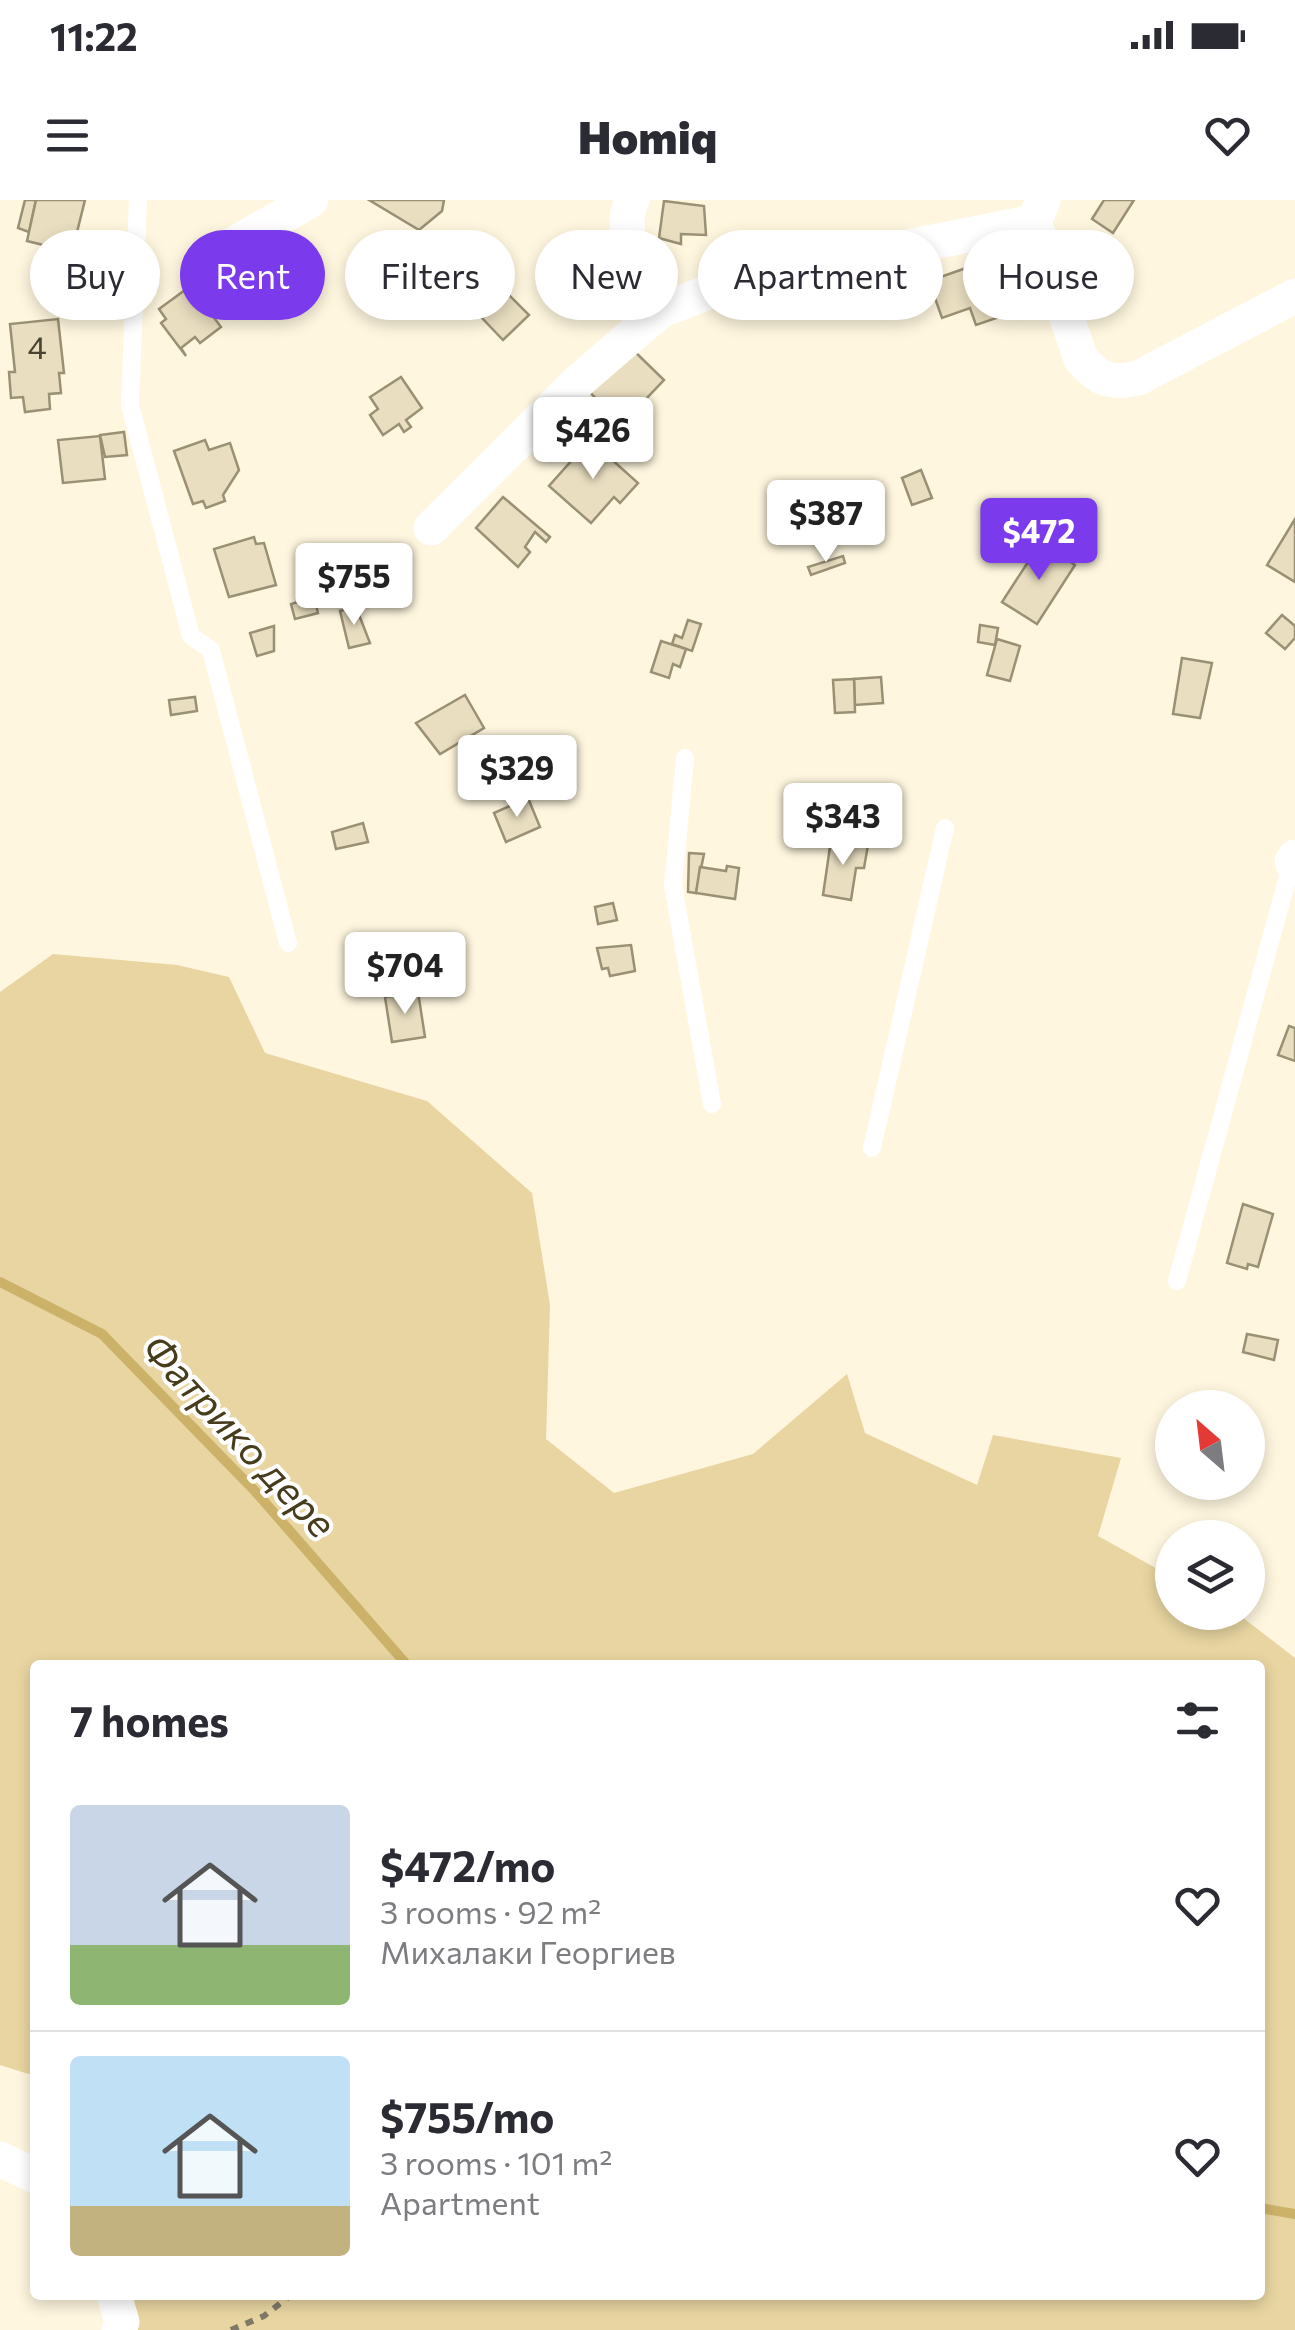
<!DOCTYPE html>
<html lang="en">
<head>
<meta charset="utf-8">
<style>
	body { margin:0; font-family:Commissioner,sans-serif; background:#f7f7f7; color:#2b2b33; height:100vh; display:flex; flex-direction:column; font-size:38px; white-space:nowrap }
	* { box-sizing:border-box; margin:0 }
	p { font-size:32px; color:#7c7c81 }
	.icon { flex:none; width:55px; height:55px; fill:none; stroke:currentColor; stroke-width:2; stroke-linecap:round; stroke-linejoin:round }
	.map { position:relative; flex:1; overflow:hidden }
	.details { position:absolute; left:30px; top:1460px; width:1235px; height:640px; display:flex; flex-direction:column; background:#fff; border-radius:10px; box-shadow:0 5px 15px #0003 }
	.details>* { flex:none }
	.hud { position:absolute; left:30px; top:30px; width:1235px; height:90px; display:flex; gap:20px }
	.needle { width:65px; rotate:332deg }
	.controls { position:absolute; left:1155px; top:1190px; display:grid; gap:20px }
	.controls a { display:grid; place-items:center; width:110px; height:110px; border-radius:50%; background:#fff; box-shadow:0 5px 15px #0003; font-size:50px }
	.price { position:absolute; translate:-50% -85px; padding:0 22px; border-radius:10px; background:#fff; color:#222; font-size:32px; line-height:65px; filter:drop-shadow(0 2px 5px #0008) }
	.price::after { content:''; position:absolute; left:50%; top:60px; width:30px; height:22px; margin-left:-15px; background:inherit; clip-path:polygon(0 0,100% 0,50% 100%) }
	.price.on { background:#7c3aed; color:#fff }
	ul { padding:0; list-style:none }
	li { display:flex; align-items:center; gap:30px; height:250px; padding:0 40px }
	li+li { border-top:2px solid #e1e1e2 }
	li span { display:grid; place-items:center; flex:none; width:280px; height:200px; border-radius:10px; color:#555 }
	li>.icon { margin-inline-start:auto }
	span .icon { width:120px; height:120px; fill:#fffc; stroke-width:1 }
	li b { font-size:42px }
	h2 { display:flex; justify-content:space-between; align-items:center; height:120px; padding:0 40px; font-size:42px }
	.pill { padding:0 35px; border-radius:45px; background:#fff; box-shadow:0 5px 15px #0003; font-size:35px; line-height:90px }
	.pill.on { background:#7c3aed; color:#fff }
	.status { display:flex; justify-content:space-between; align-items:center; height:70px; padding:0 50px; background:#fff; direction:ltr }
	.status svg { height:28px; fill:currentColor }
	header { display:flex; justify-content:space-between; align-items:center; height:130px; padding:0 40px; background:#fff; font-size:45px; font-weight:800 }
	.map>svg:first-child { display:block }
	.green { fill:#e8d5a1 }
	.lines { fill:none; stroke-linecap:round; stroke-linejoin:round }
	.stream { stroke:#ccb269; stroke-width:10 }
	.building { fill:#e9dec0; stroke:#9a9074; stroke-width:2.5 }
	.path { stroke:#7f7969; stroke-width:6; stroke-dasharray:8 8; stroke-linecap:butt }
	.service { stroke:#fff; stroke-width:18 }
	.minor { stroke:#fff; stroke-width:35 }
	.labels { text-anchor:middle; stroke-width:8; stroke-linejoin:round; paint-order:stroke }
	.number-label { font-size:32px; fill:#4a4435 }
	.water-label { font-size:40px; font-style:italic; fill:#473c1c; stroke:#fff }
</style>
</head>
<body>
<div class="status"><b>11:22</b><svg viewBox="0 0 49 12"><path d="M0 12V9h3v3zM5 12V6h3v6zM10 12V3h3v9zM15 12V0h3v12zM26 1h20v11H26zM47 4h2v5h-2z"/></svg></div>
<header><svg class="icon" aria-label="menu" viewBox="0 0 24 24"><path d="M4 6h16M4 12h16M4 18h16"/></svg>Homiq<svg class="icon" aria-label="heart" viewBox="0 0 24 24"><path d="M12 20l-8-8c-3-5 5-10 8-4 3-6 11-1 8 4z"/></svg></header>
<div class="map">
<svg width="1295" height="2130" viewBox="0 0 1295 2130">
	<rect width="100%" height="100%" fill="#fef6de"/>
	<polygon class="green" points="53,754 177,765 229,777 265,853 427,901 532,993 550,1105 546,1239 614,1293 753,1254 847,1174 865,1233 977,1285 993,1235 1121,1258 1098,1336 1172,1377 1172,1412 1237,1413 1295,1458 1295,2130 105,2130 128,2095 1260,2095 1260,1465 35,1465 35,1876 0,1865 0,792"/>
	<g class="lines">
		<g class="stream">
			<polyline points="0,1082 102,1134 254,1290 407,1465"/>
			<polyline points="1260,2008 1295,2014"/>
		</g>
	</g>
	<g class="building">
		<polygon points="25,0 36,0 29,32 18,28"/>
		<polygon points="36,0 85,0 72,52 27,41"/>
		<polygon points="369,0 444,0 442,11 419,30"/>
		<polygon points="1104,0 1134,0 1113,33 1092,19"/>
		<polygon points="664,1 704,6 706,35 681,34 681,44 659,38"/>
		<polygon points="1004,65 1020,110 976,125 970,108 942,118 929,81 972,66 983,73"/>
		<polygon points="185,90 192,99 197,95 221,127 200,143 195,137 181,148 186,156 161,123 166,119 159,109"/>
		<polygon points="506,92 529,115 503,140 482,118"/>
		<polygon points="58,119 64,173 59,173 61,193 49,194 50,209 25,212 23,197 11,198 9,172 15,172 10,124"/>
		<polygon points="629,146 664,180 621,225 586,188"/>
		<polygon points="401,177 422,208 406,220 411,227 404,232 399,224 383,235 370,215 378,209 370,197"/>
		<polygon points="124,232 127,255 105,257 100,235"/>
		<polygon points="100,236 105,279 63,283 58,240"/>
		<polygon points="205,240 209,250 230,243 239,270 223,295 225,301 206,308 203,301 193,304 174,251"/>
		<polygon points="590,240 638,283 620,303 614,297 591,323 549,286"/>
		<polygon points="921,270 932,298 912,305 902,278"/>
		<polygon points="503,297 550,337 546,342 535,332 525,347 530,352 518,367 476,328"/>
		<polygon points="1295,319 1295,382 1267,365"/>
		<polygon points="254,337 256,344 264,343 276,385 229,397 214,349"/>
		<polygon points="1041,342 1075,365 1037,424 1002,402"/>
		<polygon points="843,356 845,363 811,375 808,367"/>
		<polygon points="314,397 318,413 295,419 291,404"/>
		<polygon points="356,407 370,443 349,448 340,411"/>
		<polygon points="1282,415 1295,426 1295,438 1285,449 1266,433"/>
		<polygon points="688,420 701,424 692,451 672,444 675,435 682,438"/>
		<polygon points="980,425 998,428 995,445 978,442"/>
		<polygon points="274,426 274,451 257,456 250,433"/>
		<polygon points="997,439 1020,446 1010,481 987,475"/>
		<polygon points="661,441 686,449 680,467 673,464 669,478 651,472"/>
		<polygon points="1182,458 1212,463 1200,518 1173,514"/>
		<polygon points="881,477 883,503 855,505 854,479"/>
		<polygon points="854,479 855,512 835,513 833,480"/>
		<polygon points="465,495 484,528 440,554 416,523"/>
		<polygon points="195,497 197,511 171,515 169,500"/>
		<polygon points="528,598 540,627 506,642 494,613"/>
		<polygon points="363,623 368,642 336,649 332,632"/>
		<polygon points="831,640 868,645 864,668 856,668 851,700 823,695"/>
		<polygon points="689,653 704,654 696,693 688,692"/>
		<polygon points="727,666 739,668 735,699 696,693 700,667 726,671"/>
		<polygon points="613,703 617,720 598,724 595,707"/>
		<polygon points="631,745 635,771 610,776 608,768 602,769 597,748"/>
		<polygon points="418,792 425,837 392,842 385,797"/>
		<polygon points="1289,826 1295,828 1295,861 1278,855"/>
		<polygon points="1243,1004 1273,1014 1258,1067 1248,1064 1247,1069 1227,1063"/>
		<polygon points="1247,1134 1278,1140 1274,1160 1243,1152"/>
	</g>
	<g class="lines">
		<polyline class="path" points="231,2130 264,2116 291,2095"/>
		<g class="service">
			<polyline points="138,0 130,205 191,436 211,450 288,743"/>
			<polyline points="685,558 673,686 712,904"/>
			<polyline points="872,948 945,628"/>
			<polyline points="1177,1081 1292,662"/>
		</g>
		<g class="minor">
			<path d="M632,0C616,39 643,76 660,111"/>
			<path d="M1043,1L1034,22L1081,159C1099,180 1111,184 1138,178L1295,96"/>
			<polyline points="213,56 311,0"/>
			<polyline points="431,328 580,180 660,111 737,81 1034,22"/>
			<polyline points="1292,662 1295,657"/>
			<polyline points="0,1959 35,1976"/>
			<polyline points="114,2095 122,2122 119,2130"/>
		</g>
	</g>
	<g class="labels">
		<g class="number-label">
			<text x="37" y="159">4</text>
		</g>
		<g class="water-label">
			<text transform="translate(239 1236) rotate(47)" y="14">Фатрико дере</text>
		</g>
	</g>
</svg>
<div class="controls">
<a><svg class="needle" viewBox="-14 -14 28 28"><path d="M0-13l5 13h-10z" fill="#e53935"/><path d="M0 13l5-13h-10z" fill="#7c7c81"/></svg></a>
<a><svg class="icon" aria-label="layers" viewBox="0 0 24 24"><path d="M12 4l9 5-9 5-9-5zM3 14l9 5 9-5"/></svg></a>
</div>
<b class="price" style="left:593px;top:282px">$426</b>
<b class="price" style="left:826px;top:365px">$387</b>
<b class="price on" style="left:1039px;top:383px">$472</b>
<b class="price" style="left:354px;top:428px">$755</b>
<b class="price" style="left:517px;top:620px">$329</b>
<b class="price" style="left:843px;top:668px">$343</b>
<b class="price" style="left:405px;top:817px">$704</b>
<div class="hud">
<a class="pill">Buy</a>
<a class="pill on">Rent</a>
<a class="pill">Filters</a>
<a class="pill">New</a>
<a class="pill">Apartment</a>
<a class="pill">House</a>
</div>
<section class="details">
<h2>7 homes<svg class="icon" aria-label="filters" viewBox="0 0 24 24"><path d="M4 7h16M4 17h16"/><circle cx="9" cy="7" r="2"/><circle cx="15" cy="17" r="2"/></svg></h2>
<ul>
<li><span style="background:linear-gradient(#c9d6e8 70%,#8fb573 0)"><svg class="icon" aria-label="home" viewBox="0 0 24 24"><path d="M3 11l9-7 9 7M6 9v11h12V9"/></svg></span><div><b>$472/mo</b><p>3 rooms · 92 m²</p><p>Михалаки Георгиев</p></div><svg class="icon" aria-label="heart" viewBox="0 0 24 24"><path d="M12 20l-8-8c-3-5 5-10 8-4 3-6 11-1 8 4z"/></svg></li>
<li><span style="background:linear-gradient(#bfe0f5 75%,#c2b280 0)"><svg class="icon" aria-label="home" viewBox="0 0 24 24"><path d="M3 11l9-7 9 7M6 9v11h12V9"/></svg></span><div><b>$755/mo</b><p>3 rooms · 101 m²</p><p>Apartment</p></div><svg class="icon" aria-label="heart" viewBox="0 0 24 24"><path d="M12 20l-8-8c-3-5 5-10 8-4 3-6 11-1 8 4z"/></svg></li>
</ul>
</section>
</div>
</body>
</html>
